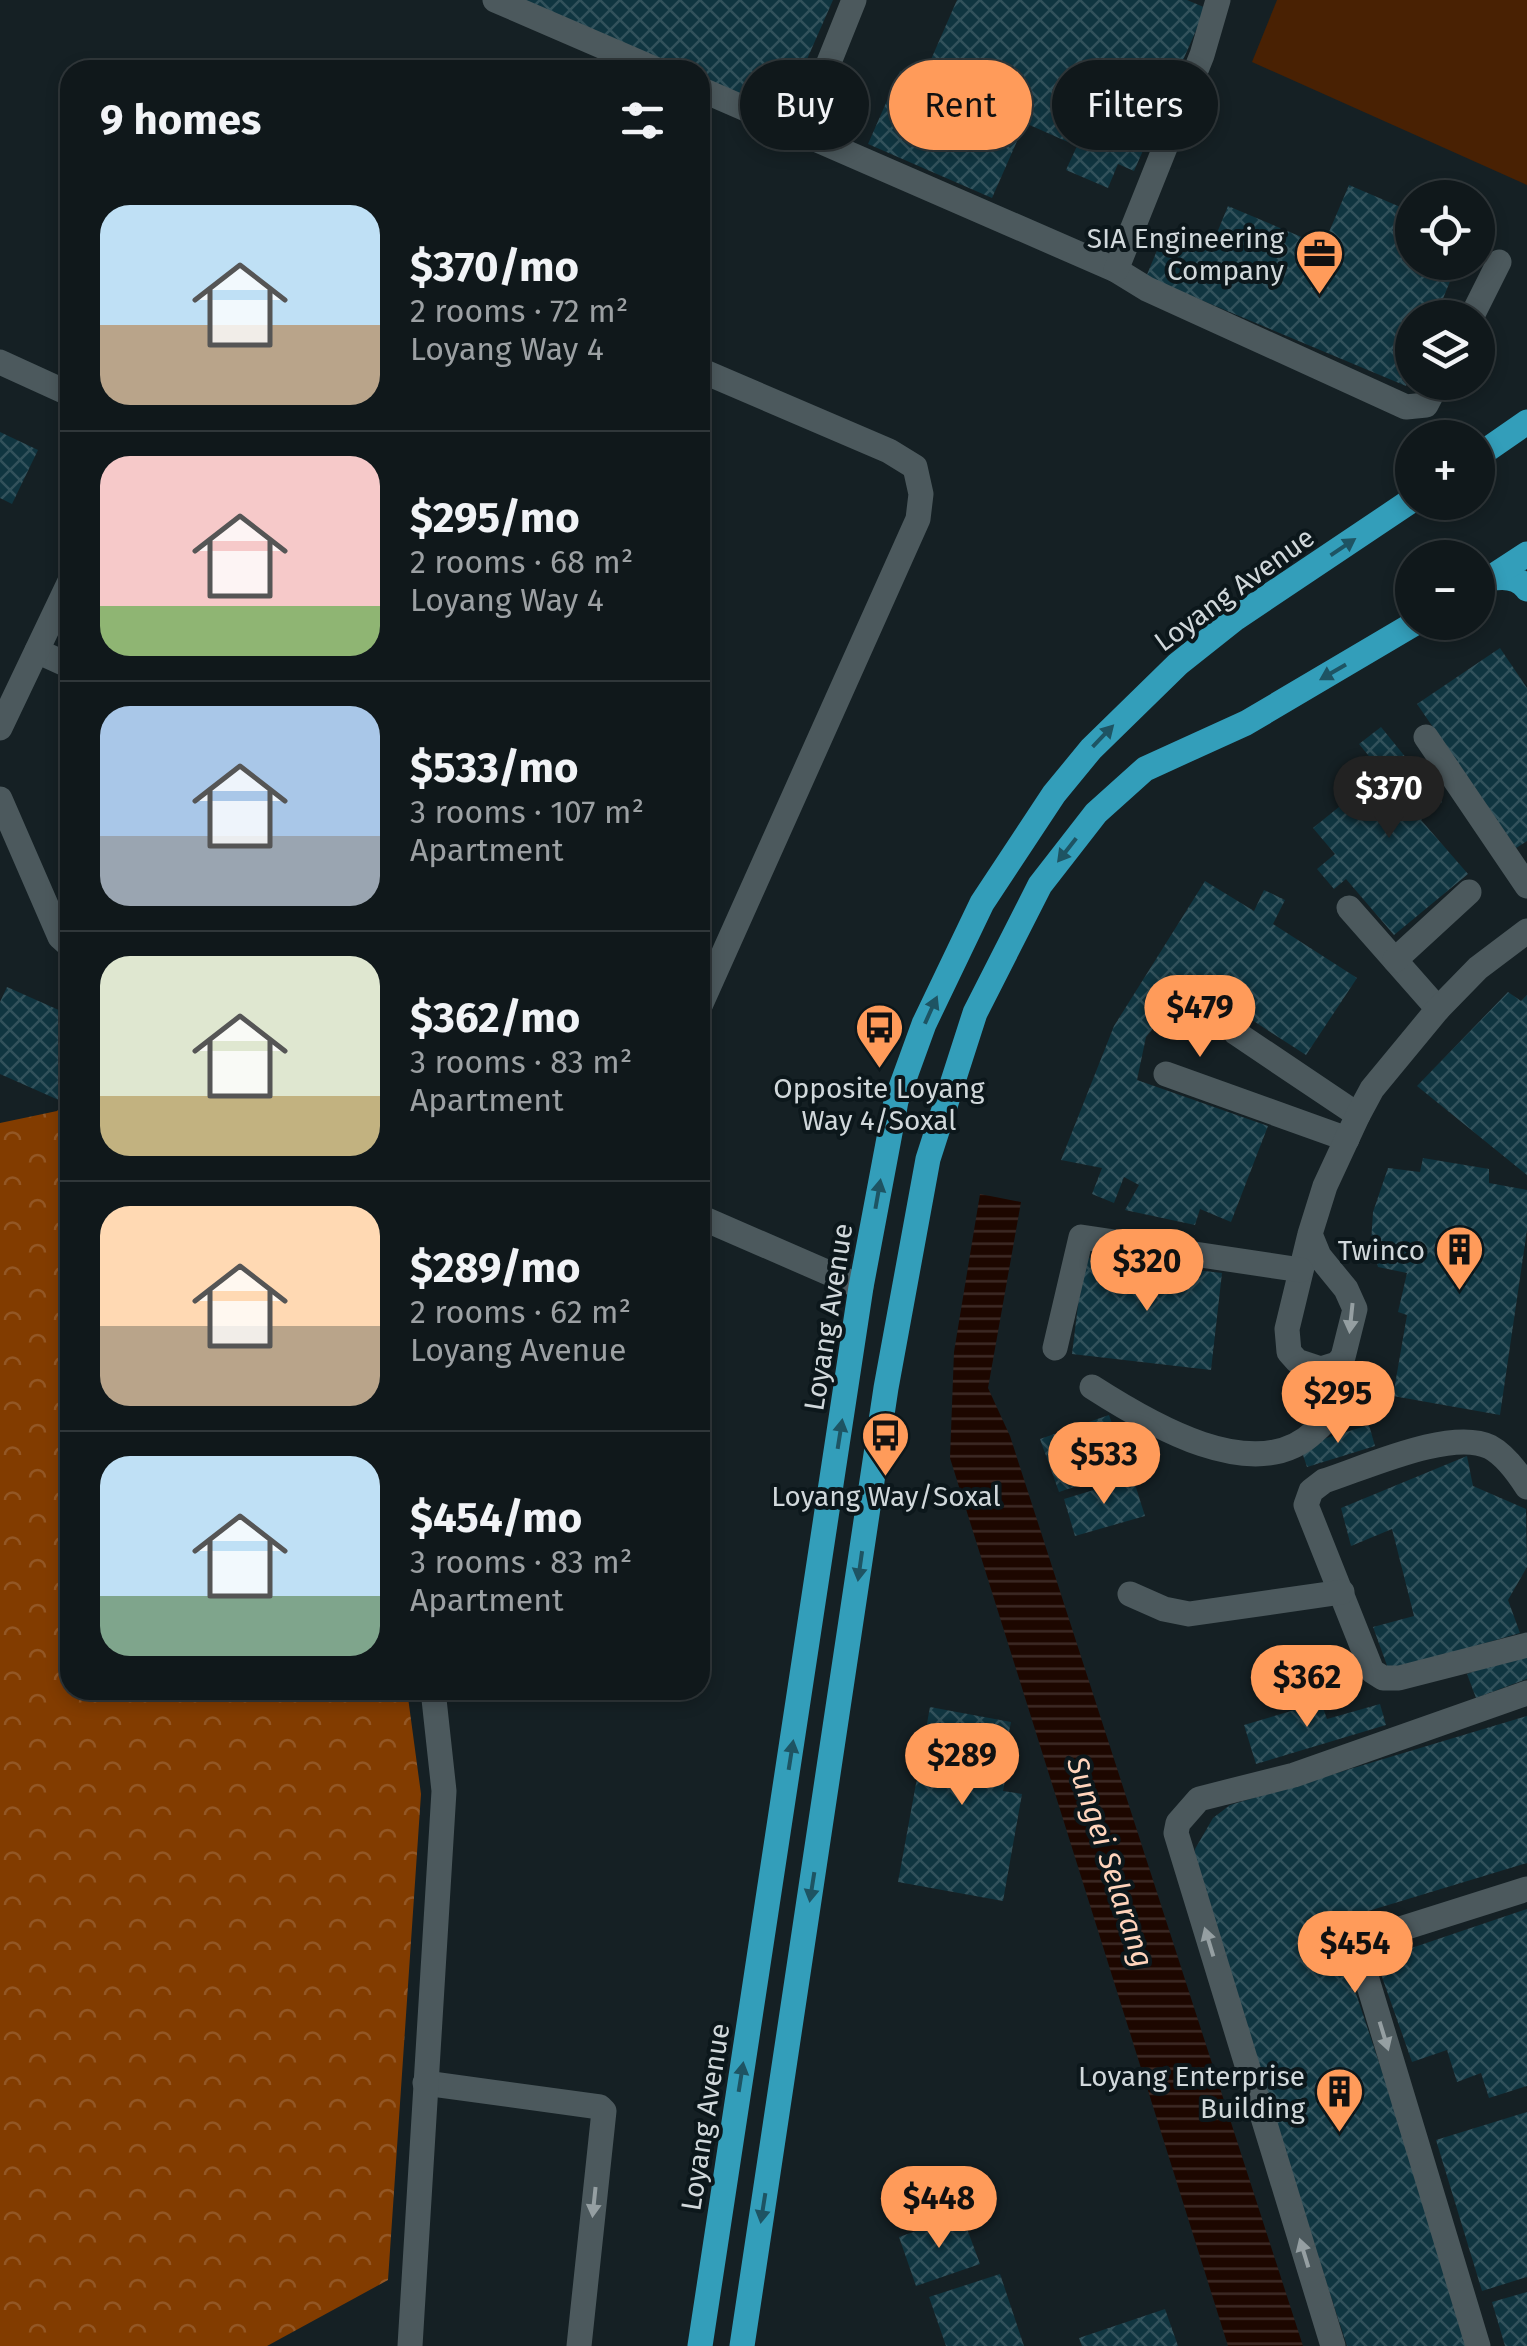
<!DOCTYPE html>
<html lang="en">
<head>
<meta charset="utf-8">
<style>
	body { margin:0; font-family:"Fira Sans",sans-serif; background:#1e2528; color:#f1f3f6; height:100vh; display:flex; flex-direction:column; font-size:38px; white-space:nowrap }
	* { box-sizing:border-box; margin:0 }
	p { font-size:32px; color:#9ca0a3 }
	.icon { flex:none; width:55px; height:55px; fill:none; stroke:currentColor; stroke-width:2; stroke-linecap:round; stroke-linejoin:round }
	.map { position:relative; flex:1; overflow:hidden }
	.side { position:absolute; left:60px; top:60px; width:650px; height:1640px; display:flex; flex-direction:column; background:#10181b; border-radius:30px; box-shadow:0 5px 15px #0003,0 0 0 2px #30373a }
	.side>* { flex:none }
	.top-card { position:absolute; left:740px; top:60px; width:635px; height:90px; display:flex; gap:20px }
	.buttons { position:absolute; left:1395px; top:180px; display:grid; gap:20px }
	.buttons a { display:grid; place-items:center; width:100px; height:100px; border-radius:50%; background:#10181b; box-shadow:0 5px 15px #0003,0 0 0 2px #30373a; font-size:50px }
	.price { position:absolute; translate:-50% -85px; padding:0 22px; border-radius:35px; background:#ff9b5a; color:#111; font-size:32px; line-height:65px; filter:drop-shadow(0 2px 5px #0008) }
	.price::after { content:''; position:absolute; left:50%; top:60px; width:30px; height:22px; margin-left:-15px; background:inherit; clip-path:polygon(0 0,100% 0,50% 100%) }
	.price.current { background:#222; color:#fff }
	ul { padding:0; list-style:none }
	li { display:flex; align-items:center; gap:30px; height:250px; padding:0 40px }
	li+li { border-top:2px solid #30373a }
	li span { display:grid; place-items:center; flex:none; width:280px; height:200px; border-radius:30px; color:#555 }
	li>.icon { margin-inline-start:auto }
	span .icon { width:120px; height:120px; fill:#fffc; stroke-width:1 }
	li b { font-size:42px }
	h2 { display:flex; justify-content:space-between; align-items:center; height:120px; padding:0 40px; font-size:42px }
	.tag { padding:0 35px; border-radius:45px; background:#10181b; box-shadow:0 5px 15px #0003,0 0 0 2px #30373a; font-size:35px; line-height:90px }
	.tag.current { background:#ff9b5a; color:#111 }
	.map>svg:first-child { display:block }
	.grass { fill:#492103 }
	.forest { fill:url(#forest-crowns) }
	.water { fill:url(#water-rules) }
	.building { fill:url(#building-cross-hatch) }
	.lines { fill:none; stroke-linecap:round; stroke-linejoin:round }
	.minor { stroke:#4c595d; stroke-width:25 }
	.major { stroke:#339eba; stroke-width:25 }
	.oneway { fill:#1e5463 }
	.oneway2 { fill:#959fa2 }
	.labels { text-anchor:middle; stroke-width:8; stroke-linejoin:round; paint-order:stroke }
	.poi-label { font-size:28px; fill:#d1d8db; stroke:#0c171b; text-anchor:end }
	.street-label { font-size:28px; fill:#d1d8db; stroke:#0c171b }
	.water-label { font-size:30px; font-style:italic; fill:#ffd4bc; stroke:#0c171b }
</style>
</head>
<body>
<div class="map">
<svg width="1527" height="2346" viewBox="0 0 1527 2346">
	<defs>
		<pattern id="forest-crowns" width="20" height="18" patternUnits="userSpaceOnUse" patternTransform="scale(2.5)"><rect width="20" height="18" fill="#823c00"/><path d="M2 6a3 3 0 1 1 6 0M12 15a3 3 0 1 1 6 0" fill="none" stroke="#935725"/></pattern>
		<pattern id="water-rules" width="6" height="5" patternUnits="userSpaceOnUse" patternTransform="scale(2.5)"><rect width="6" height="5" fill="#1d0700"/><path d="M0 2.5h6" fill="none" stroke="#3d2a25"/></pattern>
		<pattern id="building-cross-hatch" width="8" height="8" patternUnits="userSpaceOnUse" patternTransform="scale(2.5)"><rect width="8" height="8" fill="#103540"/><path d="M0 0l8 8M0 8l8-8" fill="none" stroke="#32525b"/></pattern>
	</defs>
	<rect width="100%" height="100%" fill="#152024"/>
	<polygon class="grass" points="1277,0 1527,0 1527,185 1252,62"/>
	<polygon class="forest" points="70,1096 70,1690 407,1690 421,1794 388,2280 267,2346 0,2346 0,1123 57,1111"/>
	<polygon class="water" points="980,1194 1021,1202 988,1388 1010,1436 1303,2346 1228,2346 950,1458 954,1352"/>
	<g class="building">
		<polygon points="516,0 833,0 783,114 700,79 700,70 680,70"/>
		<polygon points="957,0 1187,0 1206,8 1134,171 1118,164 1108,188 1066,170 1077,146 1025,123 992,198 868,144 900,71 922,80"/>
		<polygon points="1349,185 1412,212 1412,262 1458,262 1435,318 1412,318 1412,371 1406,386 1146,277 1165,231 1210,250 1228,206 1323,246"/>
		<polygon points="0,432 38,450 12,504 0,498"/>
		<polygon points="1500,648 1527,688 1527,841 1516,848 1417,704"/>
		<polygon points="1381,727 1442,802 1421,820 1468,874 1394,935 1346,879 1334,889 1317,869 1335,854 1313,828 1382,772 1359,744"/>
		<polygon points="1205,881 1254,911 1264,890 1285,900 1273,924 1357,978 1306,1055 1192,981 1146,1037 1137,1080 1268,1126 1231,1222 1200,1209 1195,1225 1125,1210 1139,1185 1124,1177 1114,1203 1092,1194 1102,1168 1061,1160 1114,1026"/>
		<polygon points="7,987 70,1015 70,1105 0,1074 0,1002"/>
		<polygon points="1508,992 1521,1001 1527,995 1527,1175 1417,1086"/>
		<polygon points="1423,1158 1489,1169 1489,1183 1527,1190 1527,1230 1500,1415 1393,1396 1407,1315 1398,1312 1407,1273 1378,1267 1371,1243 1373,1212 1388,1168 1420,1172"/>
		<polygon points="1084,1257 1222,1273 1211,1370 1072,1354"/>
		<polygon points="1109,1415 1128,1469 1059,1492 1040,1439"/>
		<polygon points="1369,1425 1375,1446 1307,1467 1300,1446"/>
		<polygon points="1467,1456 1473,1486 1526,1509 1527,1567 1508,1600 1520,1633 1389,1671 1373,1627 1414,1616 1392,1529 1351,1546 1341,1508"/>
		<polygon points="1133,1478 1145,1516 1075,1536 1064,1499"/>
		<polygon points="1527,1651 1527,1679 1476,1698 1467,1674"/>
		<polygon points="1321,1702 1327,1719 1380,1704 1386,1725 1256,1764 1244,1725"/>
		<polygon points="930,1707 1011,1722 1007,1742 1012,1743 1003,1791 1022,1794 1003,1901 898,1882"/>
		<polygon points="1527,1716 1527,1863 1332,1922 1474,2346 1347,2346 1192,1870 1195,1849 1213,1818 1230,1805"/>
		<polygon points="1527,1909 1527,2086 1489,2098 1481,2073 1457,2082 1447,2050 1412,2062 1376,1960"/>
		<polygon points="1527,2112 1527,2277 1482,2291 1436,2140"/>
		<polygon points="962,2215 980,2264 916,2286 899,2237"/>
		<polygon points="1000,2274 1024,2346 946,2346 929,2297"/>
		<polygon points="1527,2292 1527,2346 1505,2346 1492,2302"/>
		<polygon points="1165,2309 1178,2346 1082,2346 1079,2338"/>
	</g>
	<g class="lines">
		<g class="minor">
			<polyline points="495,0 657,70"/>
			<polyline points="700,89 1116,270 1147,289 1406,407 1426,405 1438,382"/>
			<polyline points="801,132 854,0"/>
			<polyline points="1116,270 1202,55 1218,0"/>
			<polyline points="1471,318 1499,262"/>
			<polyline points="0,362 70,394"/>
			<polyline points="700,370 889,451 915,467 921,494 918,519 700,1006"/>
			<polyline points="37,651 70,666"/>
			<polyline points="0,728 70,581"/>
			<polyline points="1426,737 1527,886"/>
			<polyline points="0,799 60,937 70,946"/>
			<polyline points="1349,908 1438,1009"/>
			<polyline points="1395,960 1469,892"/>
			<polyline points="1236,1033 1358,1115"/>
			<polyline points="1166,1074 1347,1139"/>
			<polyline points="700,1217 861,1287"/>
			<polyline points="1310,1234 1319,1256 1346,1289 1355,1309 1343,1357 1337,1364 1321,1369 1297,1361 1289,1352 1287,1329 1310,1234 1325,1186 1358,1115 1372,1089 1438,1009 1478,968 1527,931"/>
			<polyline points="1055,1348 1081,1237 1301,1270"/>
			<path d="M1092,1387C1148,1423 1255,1488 1314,1432C1341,1407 1341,1400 1337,1364"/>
			<path d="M1527,1487C1518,1473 1505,1455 1490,1447C1451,1428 1365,1468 1324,1481L1311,1491L1306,1505L1372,1671L1383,1678H1399L1527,1645"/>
			<polyline points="1130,1594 1164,1609 1189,1614 1342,1592"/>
			<polyline points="425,2083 600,2107 604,2111 579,2346"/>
			<polyline points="410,2346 444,1791 433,1690"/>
			<polyline points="1333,2346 1176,1833 1178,1823 1199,1799 1294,1775 1527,1693"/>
			<polyline points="1478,2346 1356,1943 1527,1889"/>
		</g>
		<g class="major">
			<polyline points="1478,456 1527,422"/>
			<path d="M1489,579C1503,576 1518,576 1527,589"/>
			<polyline points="1478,586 1527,554"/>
			<polyline points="700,2346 861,1287 896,1101 924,1024 982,903 1054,794 1091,749 1178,664 1236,618 1412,500"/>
			<polyline points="742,2346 886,1388 928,1159 975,1013 1040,885 1096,813 1145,769 1246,723 1417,622"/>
		</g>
	</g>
	<defs><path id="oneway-solid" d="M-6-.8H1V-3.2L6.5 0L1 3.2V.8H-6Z" transform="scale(2.5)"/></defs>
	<g class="oneway">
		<use href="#oneway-solid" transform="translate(1343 547) rotate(-34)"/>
		<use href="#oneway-solid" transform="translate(1333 672) rotate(150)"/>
		<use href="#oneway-solid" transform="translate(1103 736) rotate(-46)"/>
		<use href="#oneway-solid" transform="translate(1067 850) rotate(128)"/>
		<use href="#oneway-solid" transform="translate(931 1010) rotate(-66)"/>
		<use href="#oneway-solid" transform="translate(878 1194) rotate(-80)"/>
		<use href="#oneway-solid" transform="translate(840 1434) rotate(-81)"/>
		<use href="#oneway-solid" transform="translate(860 1566) rotate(98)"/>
		<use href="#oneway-solid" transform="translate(791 1755) rotate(-81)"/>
		<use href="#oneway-solid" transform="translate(812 1887) rotate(99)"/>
		<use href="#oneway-solid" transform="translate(741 2077) rotate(-81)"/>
		<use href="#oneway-solid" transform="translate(763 2208) rotate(99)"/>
	</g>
	<g class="oneway2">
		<use href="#oneway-solid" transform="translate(1351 1318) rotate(96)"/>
		<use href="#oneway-solid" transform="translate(1209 1942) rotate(-107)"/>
		<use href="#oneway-solid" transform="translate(1384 2036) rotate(73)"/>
		<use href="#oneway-solid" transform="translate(594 2202) rotate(96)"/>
		<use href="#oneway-solid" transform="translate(1304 2253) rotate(-107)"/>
	</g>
	<defs>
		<symbol id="office-pin" viewBox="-11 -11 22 30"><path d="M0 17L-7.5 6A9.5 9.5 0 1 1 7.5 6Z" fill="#ff9b5a" stroke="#0c171b"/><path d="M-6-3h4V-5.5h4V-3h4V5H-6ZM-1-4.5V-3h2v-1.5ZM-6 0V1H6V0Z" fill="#111"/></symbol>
		<symbol id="bus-pin" viewBox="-11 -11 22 30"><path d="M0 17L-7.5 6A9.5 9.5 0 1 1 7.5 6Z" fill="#ff9b5a" stroke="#0c171b"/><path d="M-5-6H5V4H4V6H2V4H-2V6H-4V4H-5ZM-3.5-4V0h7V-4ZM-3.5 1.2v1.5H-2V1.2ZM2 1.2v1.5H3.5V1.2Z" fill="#111"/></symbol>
		<symbol id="building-pin" viewBox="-11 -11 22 30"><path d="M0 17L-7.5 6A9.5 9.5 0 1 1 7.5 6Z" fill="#ff9b5a" stroke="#0c171b"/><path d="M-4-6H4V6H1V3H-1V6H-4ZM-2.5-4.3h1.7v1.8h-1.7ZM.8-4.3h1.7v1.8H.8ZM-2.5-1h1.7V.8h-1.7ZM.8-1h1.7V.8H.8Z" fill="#111"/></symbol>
	</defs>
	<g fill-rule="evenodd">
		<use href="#office-pin" x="1292" y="226" width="55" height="75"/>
		<use href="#bus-pin" x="852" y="1000" width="55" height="75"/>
		<use href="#building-pin" x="1432" y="1222" width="55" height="75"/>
		<use href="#bus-pin" x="858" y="1408" width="55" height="75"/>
		<use href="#building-pin" x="1312" y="2064" width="55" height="75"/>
	</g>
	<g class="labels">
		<g class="poi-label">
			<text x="1284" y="248">SIA Engineering<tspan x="1284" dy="32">Company</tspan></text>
			<text x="879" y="1098" text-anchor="middle">Opposite Loyang<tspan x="879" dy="32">Way 4/Soxal</tspan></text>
			<text x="1425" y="1260">Twinco</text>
			<text x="886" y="1506" text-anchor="middle">Loyang Way/Soxal</text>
			<text x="1305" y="2086">Loyang Enterprise<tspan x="1305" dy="32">Building</tspan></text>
		</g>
		<g class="street-label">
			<text transform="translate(1234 589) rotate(-36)" y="10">Loyang Avenue</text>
			<text transform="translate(828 1317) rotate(-81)" y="10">Loyang Avenue</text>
			<text transform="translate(705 2117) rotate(-81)" y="10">Loyang Avenue</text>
		</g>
		<g class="water-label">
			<text transform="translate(1110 1862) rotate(72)" y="10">Sungei Selarang</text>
		</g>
	</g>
</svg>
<div class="buttons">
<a><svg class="icon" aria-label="locate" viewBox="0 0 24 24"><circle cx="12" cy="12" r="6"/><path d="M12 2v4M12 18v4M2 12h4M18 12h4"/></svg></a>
<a><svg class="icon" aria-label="layers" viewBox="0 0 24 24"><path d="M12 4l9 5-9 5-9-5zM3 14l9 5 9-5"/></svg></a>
<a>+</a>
<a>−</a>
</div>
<b class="price current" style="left:1389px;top:841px">$370</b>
<b class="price" style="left:1200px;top:1060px">$479</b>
<b class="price" style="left:1147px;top:1314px">$320</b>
<b class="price" style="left:1338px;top:1446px">$295</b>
<b class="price" style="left:1104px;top:1507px">$533</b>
<b class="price" style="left:1307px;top:1730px">$362</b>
<b class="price" style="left:962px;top:1808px">$289</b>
<b class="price" style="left:1355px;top:1996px">$454</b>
<b class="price" style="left:939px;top:2251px">$448</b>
<div class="top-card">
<a class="tag">Buy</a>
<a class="tag current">Rent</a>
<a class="tag">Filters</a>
</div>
<section class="side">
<h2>9 homes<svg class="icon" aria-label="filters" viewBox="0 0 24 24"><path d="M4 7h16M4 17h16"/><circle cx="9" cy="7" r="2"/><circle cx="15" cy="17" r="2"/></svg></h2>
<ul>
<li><span style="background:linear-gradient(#bfe0f5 60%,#b9a48a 0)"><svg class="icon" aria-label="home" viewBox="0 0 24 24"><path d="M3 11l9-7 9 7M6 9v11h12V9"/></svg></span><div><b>$370/mo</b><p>2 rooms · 72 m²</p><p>Loyang Way 4</p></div></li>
<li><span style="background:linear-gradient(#f6c9c9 75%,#8fb573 0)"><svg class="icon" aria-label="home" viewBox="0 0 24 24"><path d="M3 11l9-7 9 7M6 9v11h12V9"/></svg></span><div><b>$295/mo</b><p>2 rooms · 68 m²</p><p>Loyang Way 4</p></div></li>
<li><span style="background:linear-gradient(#a9c7e8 65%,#9aa5b1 0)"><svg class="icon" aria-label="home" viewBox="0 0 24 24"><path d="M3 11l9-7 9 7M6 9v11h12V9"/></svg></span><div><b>$533/mo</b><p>3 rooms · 107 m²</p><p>Apartment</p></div></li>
<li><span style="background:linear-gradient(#dfe7d0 70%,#c2b280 0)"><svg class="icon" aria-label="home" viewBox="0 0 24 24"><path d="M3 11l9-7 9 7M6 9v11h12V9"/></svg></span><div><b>$362/mo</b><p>3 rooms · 83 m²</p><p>Apartment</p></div></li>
<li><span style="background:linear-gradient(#ffd9b3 60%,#b9a48a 0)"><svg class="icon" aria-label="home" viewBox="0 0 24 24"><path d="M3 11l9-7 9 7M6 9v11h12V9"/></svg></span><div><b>$289/mo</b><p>2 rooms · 62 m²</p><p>Loyang Avenue</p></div></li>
<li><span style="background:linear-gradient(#bfe0f5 70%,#7fa58c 0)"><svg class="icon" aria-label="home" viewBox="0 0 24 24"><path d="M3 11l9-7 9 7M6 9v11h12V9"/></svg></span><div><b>$454/mo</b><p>3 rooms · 83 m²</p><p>Apartment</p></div></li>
</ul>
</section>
</div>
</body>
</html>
